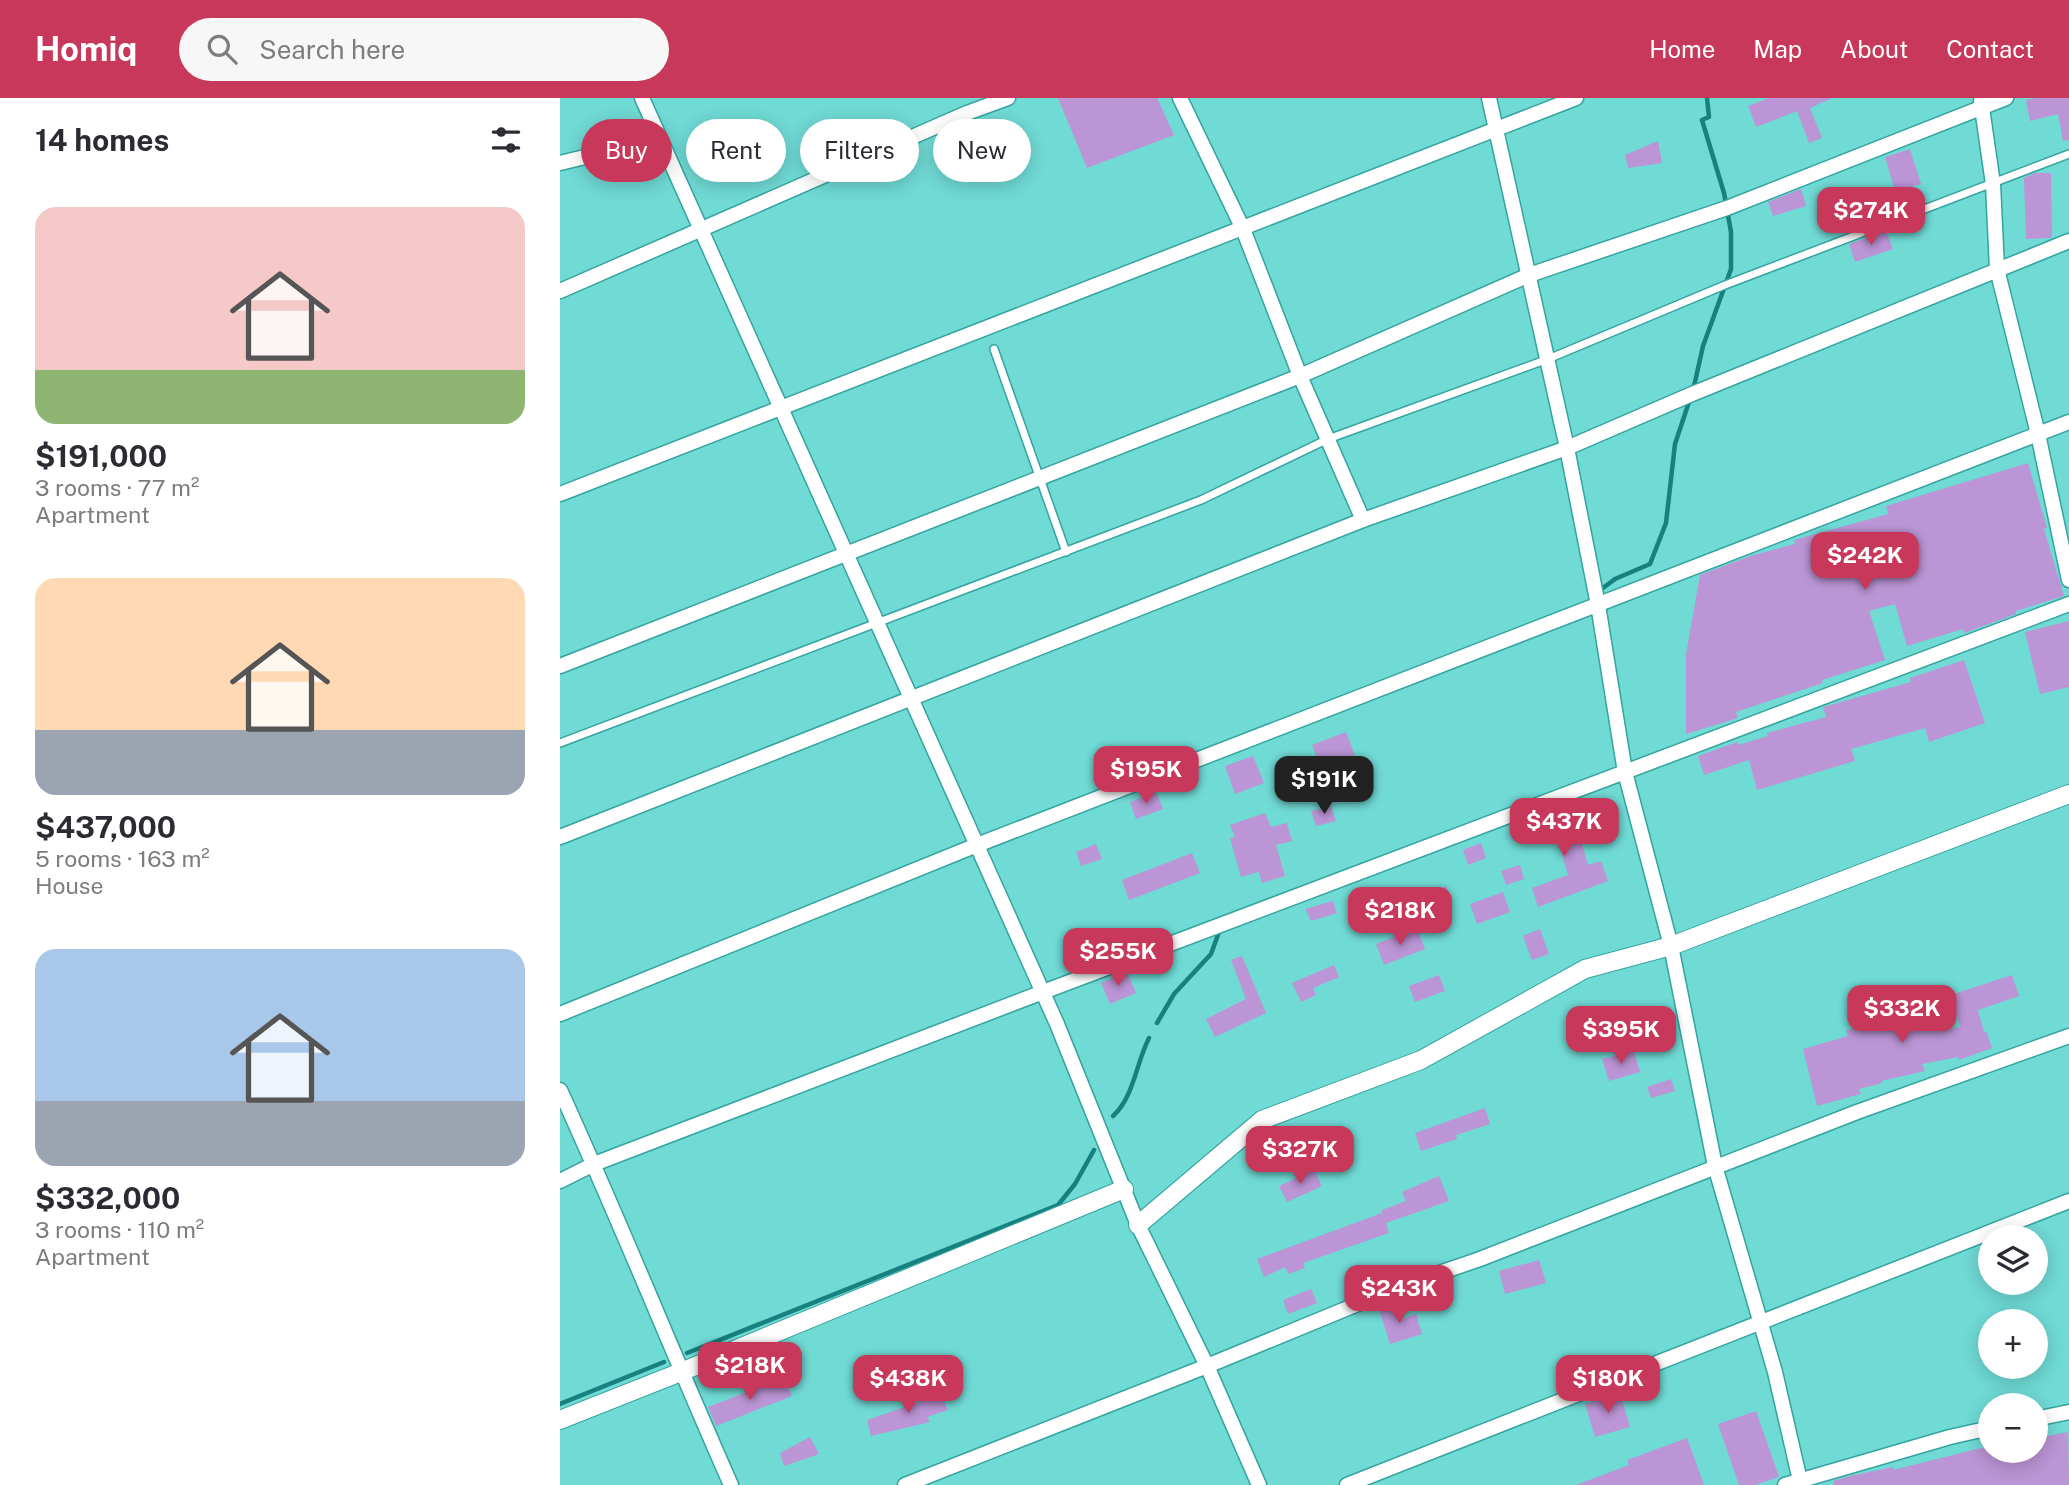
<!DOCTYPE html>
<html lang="en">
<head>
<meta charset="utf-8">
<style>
	body { margin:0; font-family:"Public Sans",sans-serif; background:#f7f7f7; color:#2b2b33; height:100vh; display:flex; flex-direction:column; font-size:26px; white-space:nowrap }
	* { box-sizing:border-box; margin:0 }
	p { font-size:23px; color:#7c7c81 }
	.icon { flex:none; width:38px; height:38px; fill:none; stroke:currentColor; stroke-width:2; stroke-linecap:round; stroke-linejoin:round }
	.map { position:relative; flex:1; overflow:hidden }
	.drawer { display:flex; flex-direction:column; background:#fff; width:560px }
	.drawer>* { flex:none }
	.guide { position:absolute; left:21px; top:21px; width:665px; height:63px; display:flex; gap:14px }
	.fabs { position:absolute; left:1418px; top:1127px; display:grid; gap:14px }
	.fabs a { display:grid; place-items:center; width:70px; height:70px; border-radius:50%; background:#fff; box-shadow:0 4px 18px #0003; font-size:35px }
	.price { position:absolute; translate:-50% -60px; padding:0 16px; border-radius:14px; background:#c8385a; color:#fff; font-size:23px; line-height:46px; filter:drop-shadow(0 2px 4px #0008) }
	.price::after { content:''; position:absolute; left:50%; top:42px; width:21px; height:16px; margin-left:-10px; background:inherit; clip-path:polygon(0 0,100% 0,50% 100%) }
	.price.on { background:#222; color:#fff }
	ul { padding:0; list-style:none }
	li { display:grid; align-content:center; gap:14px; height:371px; padding:0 35px }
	li span { display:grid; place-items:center; height:217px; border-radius:21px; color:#555 }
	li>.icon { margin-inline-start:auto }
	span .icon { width:126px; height:126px; fill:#fffc; stroke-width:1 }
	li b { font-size:30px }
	h2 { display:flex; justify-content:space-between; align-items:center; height:84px; padding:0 35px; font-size:30px }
	.pill { padding:0 24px; border-radius:32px; background:#fff; box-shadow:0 4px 18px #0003; font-size:24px; line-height:63px }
	.pill.on { background:#c8385a; color:#fff }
	header { display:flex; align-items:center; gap:42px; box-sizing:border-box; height:98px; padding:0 35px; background:#c8385a; color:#fff }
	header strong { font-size:33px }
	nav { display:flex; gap:38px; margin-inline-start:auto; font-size:24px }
	.search { width:490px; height:63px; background:#f7f7f7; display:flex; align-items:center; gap:18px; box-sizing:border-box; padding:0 24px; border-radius:38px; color:#7c7c81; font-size:26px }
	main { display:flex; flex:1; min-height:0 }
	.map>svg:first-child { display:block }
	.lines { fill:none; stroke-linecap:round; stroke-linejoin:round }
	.stream { stroke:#16817e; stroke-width:4.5 }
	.building { fill:#bb95d5 }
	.service-casing { stroke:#34a4a0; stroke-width:10 }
	.minor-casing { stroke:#34a4a0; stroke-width:17 }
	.tertiary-casing { stroke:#34a4a0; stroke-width:20 }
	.service { stroke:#fff; stroke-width:7 }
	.minor { stroke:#fff; stroke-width:14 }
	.tertiary { stroke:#fff; stroke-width:18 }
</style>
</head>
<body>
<header>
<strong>Homiq</strong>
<div class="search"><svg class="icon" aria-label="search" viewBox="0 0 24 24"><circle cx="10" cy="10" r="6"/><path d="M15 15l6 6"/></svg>Search here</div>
<nav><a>Home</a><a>Map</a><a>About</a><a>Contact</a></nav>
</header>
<main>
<section class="drawer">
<h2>14 homes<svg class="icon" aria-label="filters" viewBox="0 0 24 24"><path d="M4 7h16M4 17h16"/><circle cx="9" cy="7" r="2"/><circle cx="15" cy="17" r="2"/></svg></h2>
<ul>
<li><span style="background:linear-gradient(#f6c9c9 75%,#8fb573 0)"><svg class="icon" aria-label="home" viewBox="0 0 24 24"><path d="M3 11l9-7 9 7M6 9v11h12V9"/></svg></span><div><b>$191,000</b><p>3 rooms · 77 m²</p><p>Apartment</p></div></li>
<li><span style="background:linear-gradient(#ffd9b3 70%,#9aa5b1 0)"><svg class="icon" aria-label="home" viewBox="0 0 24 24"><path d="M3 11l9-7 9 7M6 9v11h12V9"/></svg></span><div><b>$437,000</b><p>5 rooms · 163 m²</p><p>House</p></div></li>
<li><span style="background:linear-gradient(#a9c7e8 70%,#9aa5b1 0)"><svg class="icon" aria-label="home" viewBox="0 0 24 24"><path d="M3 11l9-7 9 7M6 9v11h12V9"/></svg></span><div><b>$332,000</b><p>3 rooms · 110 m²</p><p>Apartment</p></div></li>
</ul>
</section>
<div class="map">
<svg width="1509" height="1387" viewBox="0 0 1509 1387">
	<rect width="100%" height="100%" fill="#70dad5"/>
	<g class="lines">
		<g class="stream">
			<polyline points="1133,293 1143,248 1171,171 1171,134 1164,95 1142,22 1149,19 1147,0"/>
			<polyline points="1039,493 1055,481 1090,466 1106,425 1115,346 1130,301"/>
			<polyline points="597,925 614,896 651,856 659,834"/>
			<path d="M553,1018C574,999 576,965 589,940"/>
			<polyline points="127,1255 498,1107 515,1086 534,1052"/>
			<polyline points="0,1306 104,1264"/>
		</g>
	</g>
	<g class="building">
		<polygon points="498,0 597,0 614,37 527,70"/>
		<polygon points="1209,0 1272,0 1250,10 1262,40 1249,45 1237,13 1196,29 1188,8"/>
		<polygon points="1476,0 1509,0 1509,42 1503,43 1498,16 1470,23 1466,2"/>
		<polygon points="1098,43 1102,65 1068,70 1065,57"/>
		<polygon points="1350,51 1361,86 1335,93 1325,59"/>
		<polygon points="1475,75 1491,75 1492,139 1490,140 1466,141 1464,80"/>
		<polygon points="1241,91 1246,108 1213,118 1208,104"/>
		<polygon points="1326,133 1333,151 1295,164 1289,146"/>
		<polygon points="1468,365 1487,430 1484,431 1504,498 1456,513 1456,516 1407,534 1404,535 1403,531 1347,548 1335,506 1309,513 1325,562 1262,582 1263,585 1176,614 1178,620 1126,636 1126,556 1140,477 1190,458 1235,446 1234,442 1328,416 1326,408"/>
		<polygon points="1509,523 1509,589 1480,596 1465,534"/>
		<polygon points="1404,562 1425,625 1369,644 1365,630 1291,651 1295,663 1197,692 1189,662 1144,677 1138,658 1177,644 1178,647 1208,638 1207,635 1266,619 1263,609 1351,584 1350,580"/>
		<polygon points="786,634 795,657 790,659 801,683 764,699 759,687 766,683 752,647"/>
		<polygon points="571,652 577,672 563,676 557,656"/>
		<polygon points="693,658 704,685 675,696 665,668"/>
		<polygon points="596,694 603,711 576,721 570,704"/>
		<polygon points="771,708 776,723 756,728 751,713"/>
		<polygon points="995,711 998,722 1014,718 1028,767 1041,763 1048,783 978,809 972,790 1008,777 996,736 969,745 962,723"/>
		<polygon points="705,715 711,729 727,725 732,743 716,747 725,778 702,785 699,774 681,779 670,740 675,739 670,727"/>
		<polygon points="921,745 926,760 908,767 903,752"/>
		<polygon points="536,746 542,761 521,768 516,754"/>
		<polygon points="632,755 640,775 569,802 562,782"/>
		<polygon points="960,767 964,781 946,787 941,773"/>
		<polygon points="886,788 892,806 874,812 867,795"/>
		<polygon points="943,794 950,814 917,826 910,806"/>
		<polygon points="773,803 777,815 751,823 745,811"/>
		<polygon points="857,830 865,851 824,867 816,846"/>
		<polygon points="980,831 989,856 972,862 963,838"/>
		<polygon points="682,858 706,915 655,939 646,921 686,901 671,862"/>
		<polygon points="774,867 779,879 753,890 756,897 741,904 732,885"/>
		<polygon points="567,874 576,895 550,906 541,885"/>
		<polygon points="879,877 885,893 855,904 849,888"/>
		<polygon points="1452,877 1459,898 1418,912 1424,934 1426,933 1432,950 1399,962 1398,959 1362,966 1365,973 1321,983 1322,985 1299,991 1301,996 1257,1008 1243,951 1288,938 1286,932 1330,924 1329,921 1360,912 1360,909 1370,906 1377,933 1400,929 1391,897"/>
		<polygon points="1074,953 1080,974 1049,983 1042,961"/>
		<polygon points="1111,981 1115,993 1091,1000 1087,989"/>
		<polygon points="925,1010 930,1026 896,1037 897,1041 861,1053 855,1035"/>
		<polygon points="754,1072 762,1088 727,1104 719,1088"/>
		<polygon points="879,1078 889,1103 826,1125 829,1135 743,1165 745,1170 728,1176 725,1169 704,1179 697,1161 822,1115 822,1112 846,1103 842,1094"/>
		<polygon points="979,1162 986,1185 945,1196 939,1173"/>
		<polygon points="751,1191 757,1205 728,1216 723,1202"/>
		<polygon points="836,1205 841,1221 856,1216 862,1236 830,1246 819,1211"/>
		<polygon points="223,1280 232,1298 156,1328 148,1309"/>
		<polygon points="380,1293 388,1312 367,1319 370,1324 311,1338 307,1322 365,1302 364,1297"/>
		<polygon points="1060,1295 1070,1329 1035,1339 1025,1306"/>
		<polygon points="1196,1313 1219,1379 1195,1387 1179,1387 1158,1326"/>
		<polygon points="1508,1334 1509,1387 1274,1387 1273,1383 1290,1378 1333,1369 1333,1372 1425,1349 1425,1353 1479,1353 1476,1340"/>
		<polygon points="250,1339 259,1356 224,1368 220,1355"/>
		<polygon points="1127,1340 1144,1387 1016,1387 1069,1367 1067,1362"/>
	</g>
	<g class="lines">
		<defs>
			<g id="service">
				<polyline points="434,251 506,454"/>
				<polyline points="0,645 641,402 768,341 988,261 1165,187 1509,56"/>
			</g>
			<g id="minor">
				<polyline points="82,0 497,926 578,1127 647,1268 699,1387"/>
				<polyline points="620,0 683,131 740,278 803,422"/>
				<polyline points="929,0 1007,350 1038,507 1065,674 1111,848 1155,1068 1215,1274 1241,1387"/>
				<polyline points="1421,3 1433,86 1437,171 1478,336 1509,482"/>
				<polyline points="0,65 100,41"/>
				<polyline points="0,193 407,15 448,0"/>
				<polyline points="0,396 1016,0"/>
				<polyline points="0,568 740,278 969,177 1167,110 1446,0"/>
				<polyline points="0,739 803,422 1007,350 1132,296 1509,143"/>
				<polyline points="0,916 417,747 1509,324"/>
				<path d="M0,992C60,1123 113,1256 171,1387"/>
				<polyline points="0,1083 34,1066 483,894 1509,506"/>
				<polyline points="1475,1321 1509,1314"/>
				<polyline points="345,1387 647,1268 844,1187 920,1161 1297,1014 1509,938"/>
				<polyline points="787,1387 1509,1103"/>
				<polyline points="1225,1387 1390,1339 1430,1330"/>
			</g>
			<g id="tertiary">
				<polyline points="578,1127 702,1022 861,962 1025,871 1111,848 1509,696"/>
				<polyline points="0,1322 121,1274 564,1091"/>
			</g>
		</defs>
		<use href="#service" class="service-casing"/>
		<use href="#minor" class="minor-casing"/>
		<use href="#tertiary" class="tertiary-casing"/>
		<use href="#service" class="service"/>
		<use href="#minor" class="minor"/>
		<use href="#tertiary" class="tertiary"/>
	</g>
</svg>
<div class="fabs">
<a><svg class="icon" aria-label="layers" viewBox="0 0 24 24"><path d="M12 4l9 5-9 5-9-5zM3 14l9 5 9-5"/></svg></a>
<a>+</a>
<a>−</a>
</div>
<b class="price" style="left:1311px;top:149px">$274K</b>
<b class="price" style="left:1305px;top:494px">$242K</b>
<b class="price" style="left:586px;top:708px">$195K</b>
<b class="price on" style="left:764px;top:718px">$191K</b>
<b class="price" style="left:1004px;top:760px">$437K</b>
<b class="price" style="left:840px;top:849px">$218K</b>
<b class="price" style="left:558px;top:890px">$255K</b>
<b class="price" style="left:1342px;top:947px">$332K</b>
<b class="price" style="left:1061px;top:968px">$395K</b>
<b class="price" style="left:740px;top:1088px">$327K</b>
<b class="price" style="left:839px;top:1227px">$243K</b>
<b class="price" style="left:190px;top:1304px">$218K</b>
<b class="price" style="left:348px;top:1317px">$438K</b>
<b class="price" style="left:1048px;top:1317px">$180K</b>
<div class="guide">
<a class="pill on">Buy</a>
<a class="pill">Rent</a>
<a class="pill">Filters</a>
<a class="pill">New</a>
</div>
</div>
</main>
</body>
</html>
